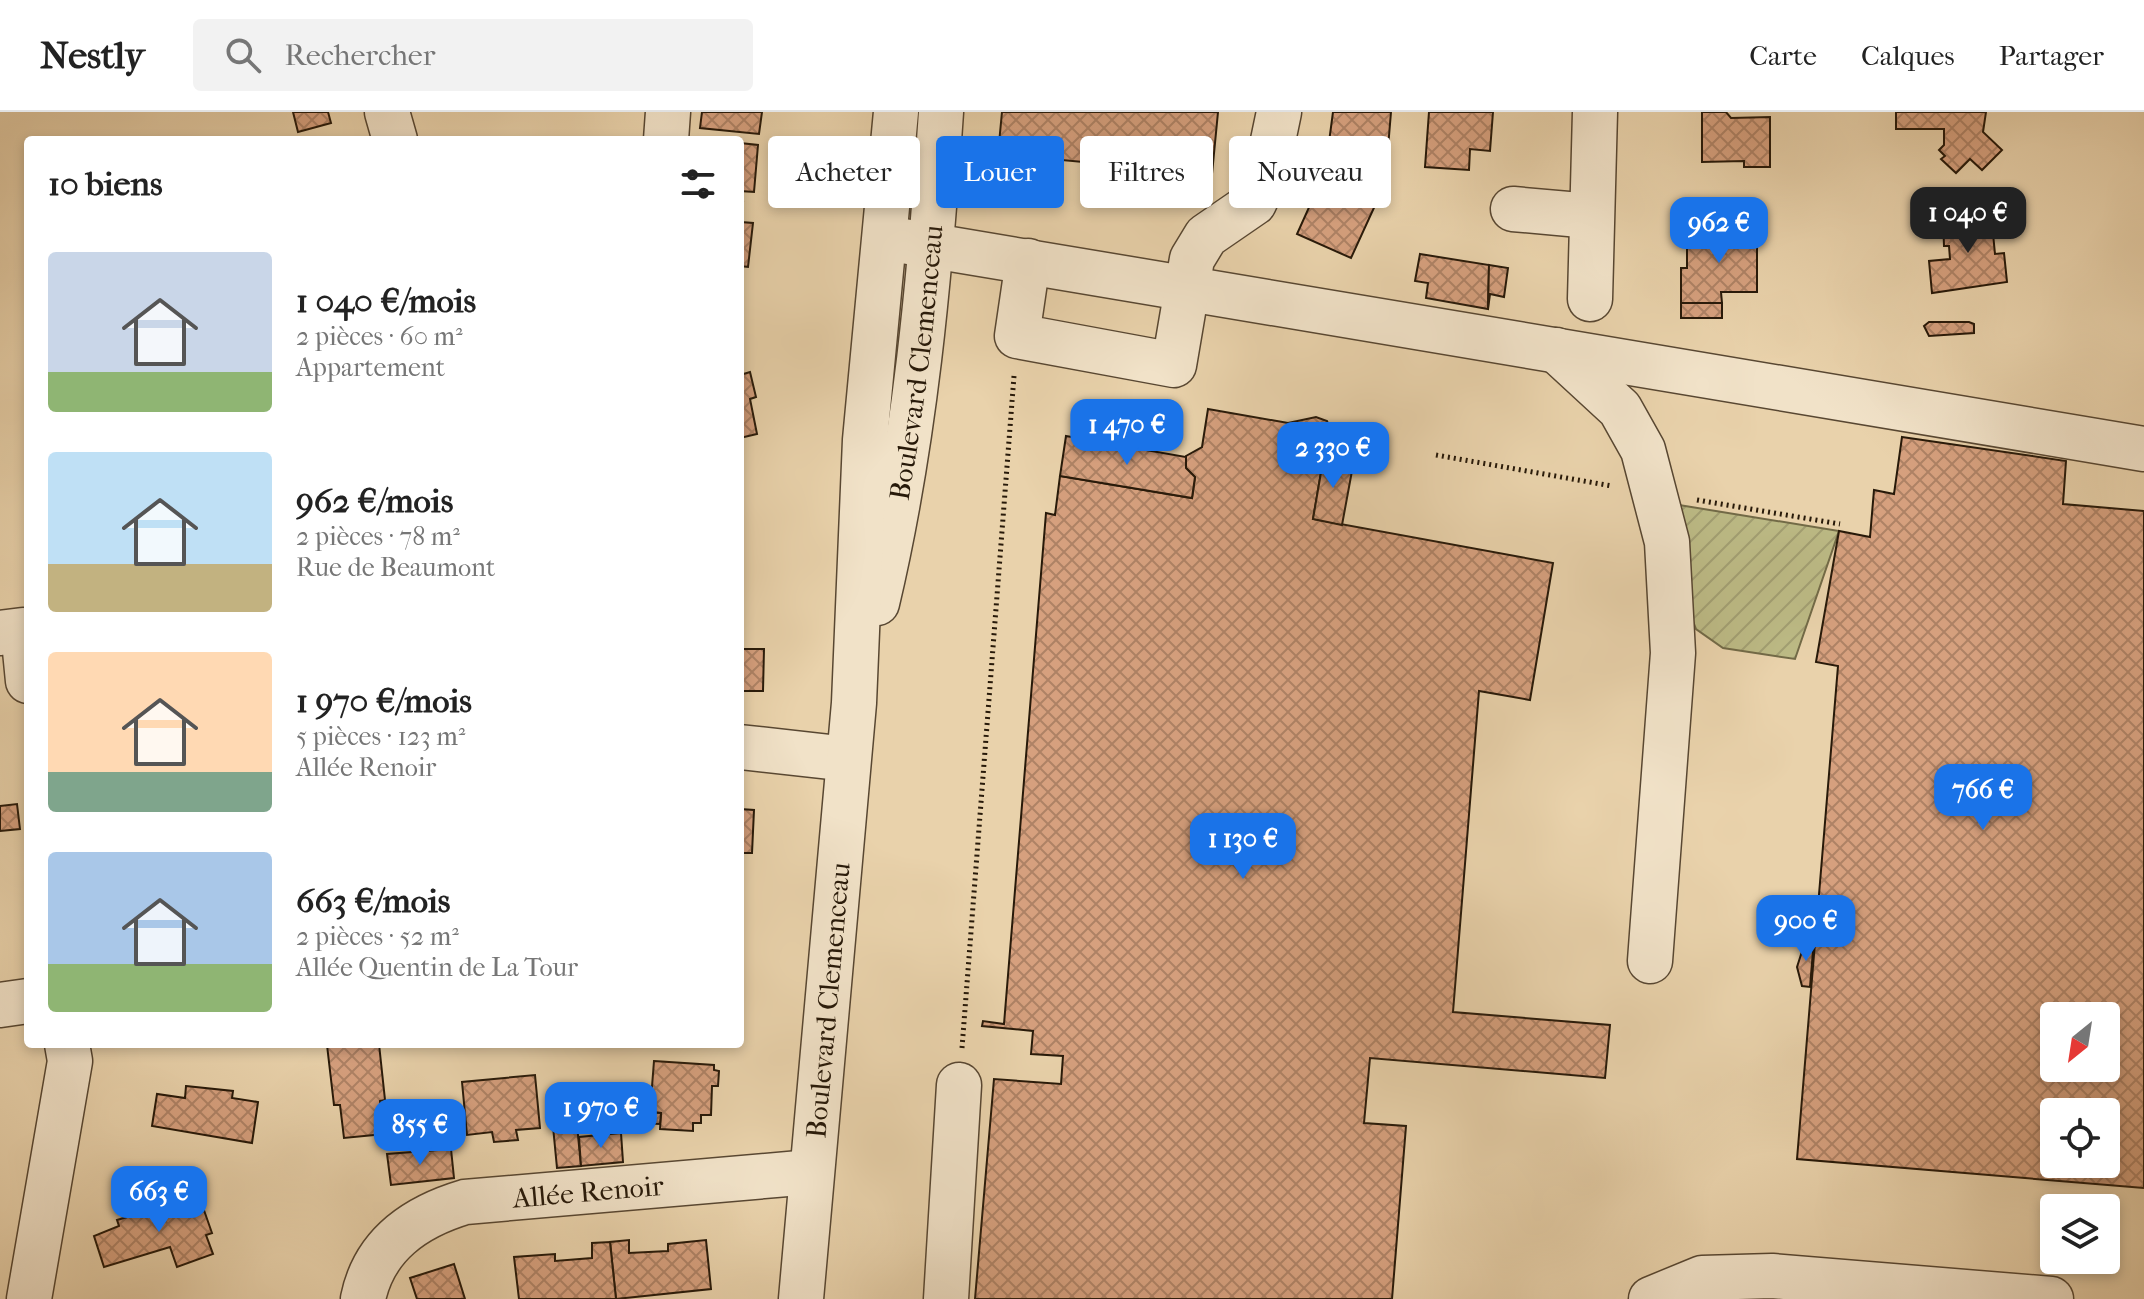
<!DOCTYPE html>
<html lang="fr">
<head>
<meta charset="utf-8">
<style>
	body { margin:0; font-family:"IM FELL French Canon",serif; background:#f2f2f2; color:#222; height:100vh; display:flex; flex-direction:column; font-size:30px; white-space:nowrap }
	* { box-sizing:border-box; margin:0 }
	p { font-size:26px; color:#767676 }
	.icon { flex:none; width:44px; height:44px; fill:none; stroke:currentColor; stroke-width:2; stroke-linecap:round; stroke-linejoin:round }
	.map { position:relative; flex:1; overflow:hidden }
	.details { position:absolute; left:24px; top:24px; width:720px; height:912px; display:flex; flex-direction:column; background:#fff; border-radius:8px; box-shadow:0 4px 12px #0003 }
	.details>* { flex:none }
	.banner { position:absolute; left:768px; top:24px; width:760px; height:72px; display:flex; gap:16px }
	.needle { width:52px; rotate:210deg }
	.buttons { position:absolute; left:2040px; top:890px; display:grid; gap:16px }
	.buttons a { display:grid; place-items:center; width:80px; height:80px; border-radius:8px; background:#fff; box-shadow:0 4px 12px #0003; font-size:40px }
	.price { position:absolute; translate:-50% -68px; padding:0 18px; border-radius:16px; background:#1a73e8; color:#fff; font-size:26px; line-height:52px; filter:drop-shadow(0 2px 4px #0008) }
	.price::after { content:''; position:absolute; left:50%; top:48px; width:24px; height:18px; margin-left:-12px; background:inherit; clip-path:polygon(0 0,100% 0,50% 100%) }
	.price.active { background:#222; color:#fff }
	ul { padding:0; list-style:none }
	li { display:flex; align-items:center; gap:24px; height:200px; padding:0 24px }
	li span { display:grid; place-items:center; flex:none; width:224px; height:160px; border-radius:8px; color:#555 }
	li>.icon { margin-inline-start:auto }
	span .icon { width:96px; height:96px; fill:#fffc; stroke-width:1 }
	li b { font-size:34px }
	h2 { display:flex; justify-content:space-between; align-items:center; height:96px; padding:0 24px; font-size:34px }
	.chip { padding:0 28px; border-radius:8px; background:#fff; box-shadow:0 4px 12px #0003; font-size:28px; line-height:72px }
	.chip.active { background:#1a73e8; color:#fff }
	header { display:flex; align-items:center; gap:48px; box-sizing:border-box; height:112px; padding:0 40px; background:#fff; border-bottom:2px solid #e0e0e0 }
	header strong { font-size:38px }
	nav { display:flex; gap:44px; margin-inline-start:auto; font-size:28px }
	.search { width:560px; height:72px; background:#f2f2f2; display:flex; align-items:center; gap:20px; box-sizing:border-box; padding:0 28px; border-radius:8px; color:#767676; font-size:30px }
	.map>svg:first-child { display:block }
	.garden { fill:url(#garden-furrows); stroke:#726a47; stroke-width:2 }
	.building { fill:url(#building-cross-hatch); stroke:#271909; stroke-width:2; fill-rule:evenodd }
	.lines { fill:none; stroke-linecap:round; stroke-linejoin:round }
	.minor-casing { stroke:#584732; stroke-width:47 }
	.path { stroke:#271909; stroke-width:5; stroke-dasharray:2 4; stroke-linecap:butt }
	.minor { stroke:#f1e2c8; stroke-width:44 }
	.labels { text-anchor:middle; stroke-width:6; stroke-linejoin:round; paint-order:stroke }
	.street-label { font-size:28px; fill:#271909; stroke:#f1e2c8 }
</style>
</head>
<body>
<header>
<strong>Nestly</strong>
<div class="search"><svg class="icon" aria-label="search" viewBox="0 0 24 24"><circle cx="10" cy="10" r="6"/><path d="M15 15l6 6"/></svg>Rechercher</div>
<nav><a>Carte</a><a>Calques</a><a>Partager</a></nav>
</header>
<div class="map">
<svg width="2144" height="1187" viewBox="0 0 2144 1187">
	<defs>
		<pattern id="garden-furrows" width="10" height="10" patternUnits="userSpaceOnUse" patternTransform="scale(2)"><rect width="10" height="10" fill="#bcba85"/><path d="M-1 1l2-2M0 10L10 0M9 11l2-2" fill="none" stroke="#a29f72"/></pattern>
		<pattern id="building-cross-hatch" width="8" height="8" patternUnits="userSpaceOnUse" patternTransform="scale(2)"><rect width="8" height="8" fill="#d6a07e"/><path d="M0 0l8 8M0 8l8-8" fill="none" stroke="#ae8265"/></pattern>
	</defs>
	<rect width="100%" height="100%" fill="#e9d2ab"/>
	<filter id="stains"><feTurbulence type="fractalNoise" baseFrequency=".0025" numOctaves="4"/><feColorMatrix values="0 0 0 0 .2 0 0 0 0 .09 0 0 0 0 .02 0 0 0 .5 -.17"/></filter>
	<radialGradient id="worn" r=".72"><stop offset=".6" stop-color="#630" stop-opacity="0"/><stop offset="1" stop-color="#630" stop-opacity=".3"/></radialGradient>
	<polygon class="garden" points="1679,393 1839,419 1795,547 1723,536 1696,517 1688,496"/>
	<g class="building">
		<polygon points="293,0 328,0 331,11 298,20"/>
		<polygon points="702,0 762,0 759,22 700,16"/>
		<polygon points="1002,0 1218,0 1212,62 998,42"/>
		<polygon points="1333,0 1391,0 1388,36 1329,30"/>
		<polygon points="1429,0 1493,0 1490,39 1470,37 1469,58 1425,55"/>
		<polygon points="1702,0 1726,0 1731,6 1770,5 1770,55 1744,55 1744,49 1702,50"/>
		<polygon points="1896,0 1986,0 1983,20 2002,38 1982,58 1970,47 1956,61 1941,47 1945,44 1939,38 1944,33 1944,17 1896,17"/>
		<polygon points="740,31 758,33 754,80 740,79"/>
		<polygon points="1324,62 1378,87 1351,146 1297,122"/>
		<polygon points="740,90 743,90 741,110 753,111 748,155 740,154"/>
		<polygon points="1991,101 1995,142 2004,141 2007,170 1932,181 1929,149 1950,147 1949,134 1944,134 1943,106"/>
		<polygon points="1687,118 1757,118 1757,180 1721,180 1722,191 1681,191 1681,156 1687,156"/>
		<polygon points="1420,142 1489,153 1488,197 1426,186 1428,171 1415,169"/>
		<polygon points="1489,153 1508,156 1504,185 1490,182 1488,197"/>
		<rect x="1681" y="191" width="41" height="15"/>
		<polygon points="1929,210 1969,210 1974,212 1974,221 1929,224 1924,214"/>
		<polygon points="750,260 756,285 750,287 757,322 740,326 740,263"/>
		<polygon points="1208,297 1288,311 1316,305 1327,309 1333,323 1324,343 1313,407 1553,451 1530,588 1479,579 1453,900 1610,913 1605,966 1370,946 1364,1011 1406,1014 1392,1187 975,1187 994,967 1061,972 1063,944 1031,942 1033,919 982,914 983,909 1004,912 1046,401 1055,403 1060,364 1192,386 1195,365 1186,356 1186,344 1202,335"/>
		<polygon points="1066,324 1186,345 1186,356 1195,365 1192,386 1060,364"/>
		<path d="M1902,325L2066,349L2063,392L2144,399V1076L1797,1047L1838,554L1816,550L1839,419L1870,425L1874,378L1894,382ZM2054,904H2106V956H2054ZM2054,1000H2106V1052H2054Z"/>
		<polygon points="1324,343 1354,348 1342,413 1313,407"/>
		<polygon points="740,537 764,537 763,579 740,579"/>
		<polygon points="17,692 20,717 0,719 0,694"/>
		<polygon points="740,697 754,698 752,741 740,741"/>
		<polygon points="1806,827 1814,827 1810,875 1802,874 1797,855"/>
		<polygon points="379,932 385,988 380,989 384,1022 344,1026 340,993 334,993 327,933"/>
		<polygon points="654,949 714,953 714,958 719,959 718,974 712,974 711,1003 701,1003 701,1011 693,1011 693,1019 660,1017 661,1001 650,1000"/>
		<polygon points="535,963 540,1016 516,1018 518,1028 494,1030 492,1020 467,1023 462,970"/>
		<polygon points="186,974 233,979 232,986 258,990 252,1031 152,1014 157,982 185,986"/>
		<polygon points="637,1000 661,1001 660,1012 637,1011"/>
		<polygon points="576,1003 581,1054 557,1056 552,1004"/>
		<polygon points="621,1021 623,1050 581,1054 579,1025"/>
		<polygon points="451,1037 454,1066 391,1073 387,1042"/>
		<polygon points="199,1084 212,1121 206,1123 213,1142 177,1155 170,1135 104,1155 94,1124 119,1114 117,1108"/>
		<polygon points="629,1128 629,1141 668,1139 668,1132 706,1128 711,1177 616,1187 610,1130"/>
		<polygon points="610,1130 616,1187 519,1187 514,1145 555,1142 555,1149 592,1146 592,1131"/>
		<polygon points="454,1152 465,1187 417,1187 410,1166"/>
	</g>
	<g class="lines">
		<defs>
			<g id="minor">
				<polyline points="387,0 395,28"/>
				<polyline points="666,28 668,0"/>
				<polyline points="1513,97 1591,104"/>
				<polyline points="885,126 2144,337"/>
				<polyline points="1028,149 1017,224 1174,253 1192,147 1206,124 1254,91 1265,67 1279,0"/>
				<polyline points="1590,187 1595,0"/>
				<polyline points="1556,238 1620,297 1643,338 1667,430 1673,541 1650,849"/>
				<path id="s1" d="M877,491C915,331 930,164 941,0"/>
				<polyline points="0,521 23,518 28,569"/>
				<polyline points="740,635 848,647"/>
				<polyline points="0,893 28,889"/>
				<polyline points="29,1187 70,949 67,932"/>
				<path id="s2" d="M363,1187C374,1133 415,1105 465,1090L811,1060"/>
				<path id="s3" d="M801,1187L854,591L865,328L896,0"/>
				<polyline points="946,1187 959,973"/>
				<polyline points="1651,1187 1702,1166 1772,1164 2051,1187"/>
			</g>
		</defs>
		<use href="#minor" class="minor-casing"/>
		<g class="path">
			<polyline points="1436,343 1612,374"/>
			<polyline points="1697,388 1840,412"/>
			<polyline points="962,936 1014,264"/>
		</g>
		<use href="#minor" class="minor"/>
	</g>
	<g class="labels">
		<g class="street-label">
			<text dy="10" stroke="none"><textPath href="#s1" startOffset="244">Boulevard Clemenceau</textPath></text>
			<text dy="10" stroke="none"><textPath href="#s3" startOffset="300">Boulevard Clemenceau</textPath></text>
			<text dy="10" stroke="none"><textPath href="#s2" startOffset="272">Allée Renoir</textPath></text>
		</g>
	</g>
	<rect width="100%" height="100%" filter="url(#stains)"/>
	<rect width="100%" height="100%" fill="url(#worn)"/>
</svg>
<div class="buttons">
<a><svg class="needle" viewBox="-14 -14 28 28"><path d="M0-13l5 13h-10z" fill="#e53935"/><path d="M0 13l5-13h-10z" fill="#767676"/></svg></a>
<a><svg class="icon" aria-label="locate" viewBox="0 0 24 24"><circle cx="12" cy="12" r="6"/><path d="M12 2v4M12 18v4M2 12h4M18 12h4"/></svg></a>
<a><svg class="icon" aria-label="layers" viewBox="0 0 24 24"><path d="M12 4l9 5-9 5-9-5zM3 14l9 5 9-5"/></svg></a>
</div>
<b class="price active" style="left:1968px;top:143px">1 040 €</b>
<b class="price" style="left:1719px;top:153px">962 €</b>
<b class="price" style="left:1127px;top:355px">1 470 €</b>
<b class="price" style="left:1333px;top:378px">2 330 €</b>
<b class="price" style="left:1983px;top:720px">766 €</b>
<b class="price" style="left:1243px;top:769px">1 130 €</b>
<b class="price" style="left:1806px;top:851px">900 €</b>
<b class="price" style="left:601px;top:1038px">1 970 €</b>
<b class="price" style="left:420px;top:1055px">855 €</b>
<b class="price" style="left:159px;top:1122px">663 €</b>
<div class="banner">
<a class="chip">Acheter</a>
<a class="chip active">Louer</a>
<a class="chip">Filtres</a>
<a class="chip">Nouveau</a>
</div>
<section class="details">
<h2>10 biens<svg class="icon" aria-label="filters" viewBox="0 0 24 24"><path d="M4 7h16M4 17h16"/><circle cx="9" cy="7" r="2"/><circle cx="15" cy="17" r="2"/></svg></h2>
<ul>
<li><span style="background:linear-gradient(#c9d6e8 75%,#8fb573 0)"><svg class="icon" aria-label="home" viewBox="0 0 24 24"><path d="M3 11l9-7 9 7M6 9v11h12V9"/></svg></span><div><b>1 040 €/mois</b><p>2 pièces · 60 m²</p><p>Appartement</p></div></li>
<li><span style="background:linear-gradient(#bfe0f5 70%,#c2b280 0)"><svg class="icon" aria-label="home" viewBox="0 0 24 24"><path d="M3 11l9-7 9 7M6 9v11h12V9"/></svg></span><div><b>962 €/mois</b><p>2 pièces · 78 m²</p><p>Rue de Beaumont</p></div></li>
<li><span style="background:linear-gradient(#ffd9b3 75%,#7fa58c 0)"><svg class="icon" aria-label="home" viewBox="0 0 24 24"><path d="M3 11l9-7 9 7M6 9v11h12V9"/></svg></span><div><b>1 970 €/mois</b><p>5 pièces · 123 m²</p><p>Allée Renoir</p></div></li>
<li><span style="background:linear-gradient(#a9c7e8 70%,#8fb573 0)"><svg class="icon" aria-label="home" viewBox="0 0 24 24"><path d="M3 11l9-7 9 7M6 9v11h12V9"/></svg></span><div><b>663 €/mois</b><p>2 pièces · 52 m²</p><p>Allée Quentin de La Tour</p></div></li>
</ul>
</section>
</div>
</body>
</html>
